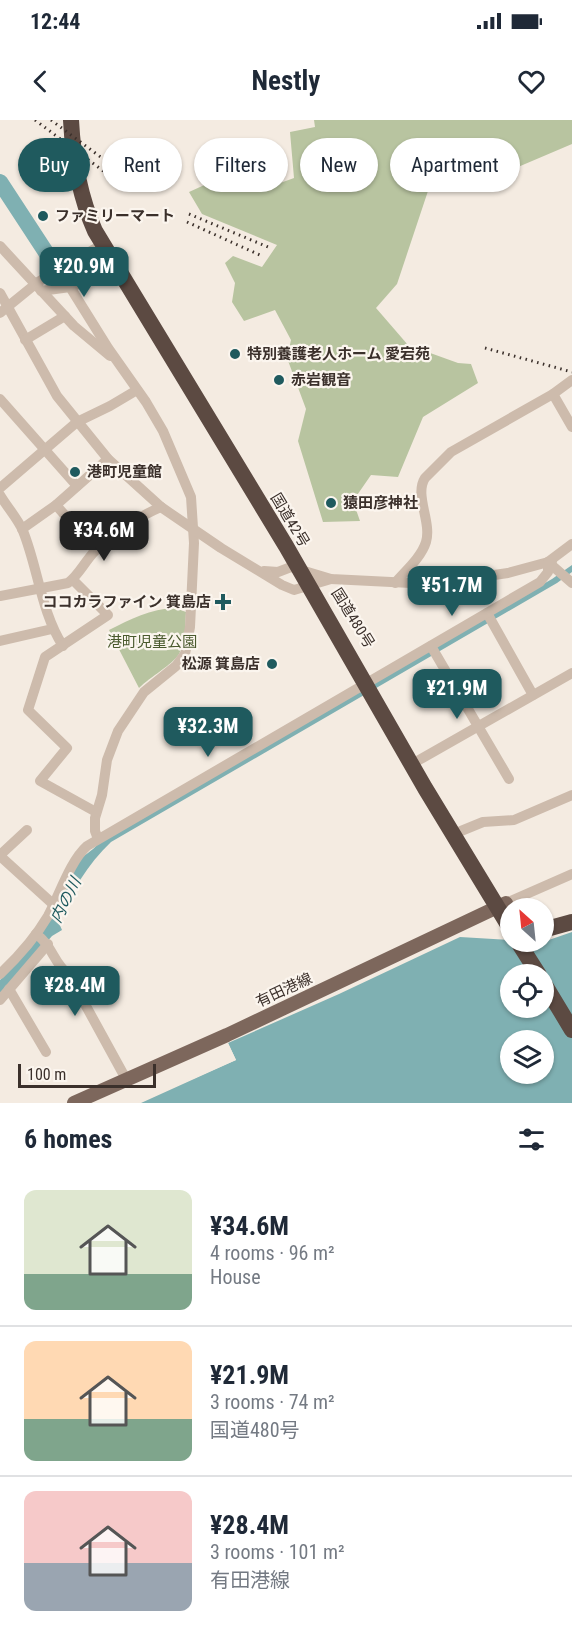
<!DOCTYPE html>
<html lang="en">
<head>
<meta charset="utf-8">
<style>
	body { margin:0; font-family:"Roboto Condensed","Noto Sans JP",sans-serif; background:#f6f6f7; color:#1f2937; height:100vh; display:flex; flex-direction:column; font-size:22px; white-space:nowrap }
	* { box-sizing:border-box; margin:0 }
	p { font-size:20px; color:#747a83 }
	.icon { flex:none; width:33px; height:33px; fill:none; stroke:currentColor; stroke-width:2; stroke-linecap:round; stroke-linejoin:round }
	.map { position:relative; height:983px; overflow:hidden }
	.details { display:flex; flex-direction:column; background:#fff; flex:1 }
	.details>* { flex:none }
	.hud { position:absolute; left:18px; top:18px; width:537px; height:54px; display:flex; gap:12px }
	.needle { width:39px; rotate:333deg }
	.buttons { position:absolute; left:500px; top:778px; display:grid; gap:12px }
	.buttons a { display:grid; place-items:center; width:54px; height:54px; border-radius:50%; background:#fff; box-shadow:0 2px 4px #0004; font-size:30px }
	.scale { position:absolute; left:18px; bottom:15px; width:138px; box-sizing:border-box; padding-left:6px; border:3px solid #3b302b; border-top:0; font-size:16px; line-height:21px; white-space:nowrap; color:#3b302b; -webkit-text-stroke:4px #fbf5ee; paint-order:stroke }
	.price { position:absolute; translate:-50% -51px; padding:0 14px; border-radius:12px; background:#1f5a5e; color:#fff; font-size:20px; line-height:39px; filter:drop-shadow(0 2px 3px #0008) }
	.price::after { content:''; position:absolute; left:50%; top:36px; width:18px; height:14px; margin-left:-9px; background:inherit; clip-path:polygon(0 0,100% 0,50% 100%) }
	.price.selected { background:#222; color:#fff }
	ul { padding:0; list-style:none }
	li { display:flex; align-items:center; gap:18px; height:150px; padding:0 24px }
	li+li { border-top:2px solid #e0e1e3 }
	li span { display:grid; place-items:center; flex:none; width:168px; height:120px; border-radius:12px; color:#555 }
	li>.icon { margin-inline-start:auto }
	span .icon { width:72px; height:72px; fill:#fffc; stroke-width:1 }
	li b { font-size:26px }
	h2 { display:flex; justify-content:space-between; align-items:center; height:72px; padding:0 24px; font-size:26px }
	.chip { padding:0 21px; border-radius:27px; background:#fff; box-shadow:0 2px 4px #0004; font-size:21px; line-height:54px }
	.chip.selected { background:#1f5a5e; color:#fff }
	.status { display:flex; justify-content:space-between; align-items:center; height:42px; padding:0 30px; background:#fff; direction:ltr }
	.status svg { height:16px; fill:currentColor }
	header { display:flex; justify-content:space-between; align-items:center; height:78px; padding:0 24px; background:#fff; font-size:27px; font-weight:700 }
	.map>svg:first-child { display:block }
	.green { fill:#b8c4a0 }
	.water { fill:#7fb0b2; fill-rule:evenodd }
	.pier { fill:#f4ebe1 }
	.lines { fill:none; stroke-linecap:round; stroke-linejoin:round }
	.river { stroke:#7fb0b2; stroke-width:16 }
	.minor { stroke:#cdbbac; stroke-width:10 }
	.major { stroke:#7d675c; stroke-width:14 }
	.highway { stroke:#5c4a42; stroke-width:16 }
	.rail { stroke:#3b302b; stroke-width:3; stroke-dasharray:1.5 4.5; stroke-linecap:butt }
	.poi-dot { fill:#1f5a5e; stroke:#fbf5ee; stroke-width:2 }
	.labels { text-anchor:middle; stroke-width:4.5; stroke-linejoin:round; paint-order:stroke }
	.poi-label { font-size:15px; font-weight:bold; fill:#3b302b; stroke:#fbf5ee; text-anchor:start }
	.street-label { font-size:15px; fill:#3b302b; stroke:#fbf5ee }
	.park-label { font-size:15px; fill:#4a5a2e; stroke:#fbf5ee }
	.water-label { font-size:16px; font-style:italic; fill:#1f5a5e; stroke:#fbf5ee }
</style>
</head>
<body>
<div class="status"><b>12:44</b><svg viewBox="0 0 49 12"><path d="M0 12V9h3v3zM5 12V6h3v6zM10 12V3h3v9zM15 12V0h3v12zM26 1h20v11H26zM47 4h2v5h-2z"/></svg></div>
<header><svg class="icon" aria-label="back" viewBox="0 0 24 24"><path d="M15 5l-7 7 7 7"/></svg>Nestly<svg class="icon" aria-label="heart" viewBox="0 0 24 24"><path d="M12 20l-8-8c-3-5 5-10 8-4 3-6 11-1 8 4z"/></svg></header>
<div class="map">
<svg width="572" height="983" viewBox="0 0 572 983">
	<rect width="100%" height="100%" fill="#f4ebe1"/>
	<g class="green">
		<polygon points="314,0 572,0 572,24 471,67 428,71 397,164 376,188 408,225 458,243 471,244 478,263 423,297 398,357 371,355 353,381 360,401 323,402 298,321 306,289 287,238 291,220 275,190 244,201 232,182 235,163 225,143 233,136 262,147 277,125 202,94 189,72 211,62 261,70 294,58 290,12 315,7"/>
		<path d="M175,488L186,492C185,505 186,522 179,534C172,545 150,557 139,568L109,510C131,499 150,489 175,488Z"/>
	</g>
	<g class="water">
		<path d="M572,445V452L557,463L111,722C87,745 72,771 58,801L62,810L52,816L0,876V860C25,835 46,810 62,779C68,768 72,749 79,740C84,735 92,731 97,725L552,459Z"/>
		<path d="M572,812V983H141L236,940L228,923L339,874L460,817L510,820V822H543ZM510,855H543V888H510ZM510,921H543V954H510Z"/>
	</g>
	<polygon class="pier" points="228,923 236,940 138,983 140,980 232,939 225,924"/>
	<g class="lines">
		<polyline class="river" points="0,62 49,137"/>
		<g class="minor">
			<polyline points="0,126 74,206 110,236"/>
			<polyline points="70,167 108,228 146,282 163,311 191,377 194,423 190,507 185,534 176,546 144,572 118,611 107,640 102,675 95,698 95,711 98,719"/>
			<polyline points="41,171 70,167 119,150"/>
			<polyline points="0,173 57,276 108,339 161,387 221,428 282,465 294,470 331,459"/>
			<polyline points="0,193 38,162 103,124"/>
			<polyline points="25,220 65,196"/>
			<polyline points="553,274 572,307"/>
			<polyline points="0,279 77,366"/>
			<polyline points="0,368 77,302 110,286 137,270"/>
			<path d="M0,375C7,387 18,399 23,411C38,448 41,492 63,526"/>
			<polyline points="56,385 95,430"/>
			<polyline points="22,409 56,385 108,339"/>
			<polyline points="548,442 572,463"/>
			<polyline points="264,451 278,452 291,447 331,459 411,463 466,459 508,453 552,441"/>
			<polyline points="73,460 108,495 45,537 28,590 67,628 40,661 96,692"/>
			<path d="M395,463C405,451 421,438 426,422C432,402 414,375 425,358L451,332L553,274L572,260"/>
			<path d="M0,476L68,463C79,455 85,441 95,431C111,414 140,396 161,387"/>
			<polyline points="487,493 533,575"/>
			<polyline points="0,521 52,509"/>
			<polyline points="431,526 509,659"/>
			<polyline points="419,640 572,553"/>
			<polyline points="461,711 483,702 514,700 572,675"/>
			<polyline points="0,735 27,710"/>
			<polyline points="0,736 54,785"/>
			<polyline points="506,783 572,754"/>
			<path d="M36,814C53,826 53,843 69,855L126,959"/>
			<path d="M0,854C18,837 35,818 48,796C59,776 70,741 87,726L540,462L548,452V442L572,424"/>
			<polyline points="9,869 46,932"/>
			<polyline points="0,880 48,824"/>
		</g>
		<polyline class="major" points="74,983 227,915 506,783"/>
		<g class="highway">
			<path d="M71,0C73,39 79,75 95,111L286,426L425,668L510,808"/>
			<polyline points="543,810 572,802"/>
			<polyline points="518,822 539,855"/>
			<polyline points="543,862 572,910"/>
		</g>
		<g class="rail">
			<polyline points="35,0 110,56"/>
			<polyline points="51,0 114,47"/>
			<polyline points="189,94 268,127"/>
			<polyline points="187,102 262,136"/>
			<polyline points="485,228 572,252"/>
		</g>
	</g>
	<g class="poi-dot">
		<circle cx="43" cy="96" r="6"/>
		<circle cx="235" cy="234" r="6"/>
		<circle cx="279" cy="260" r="6"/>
		<circle cx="75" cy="352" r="6"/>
		<circle cx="331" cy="383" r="6"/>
		<path d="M220 473h6v6h6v6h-6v6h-6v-6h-6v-6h6z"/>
		<circle cx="272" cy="544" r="6"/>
	</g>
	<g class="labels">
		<g class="poi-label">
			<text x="55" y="101">ファミリーマート</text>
			<text x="247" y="239">特別養護老人ホーム 愛宕苑</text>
			<text x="291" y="265">赤岩観音</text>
			<text x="87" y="357">港町児童館</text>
			<text x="343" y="388">猿田彦神社</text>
			<text x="211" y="487" text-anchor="end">ココカラファイン 箕島店</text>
			<text x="260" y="549" text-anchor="end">松源 箕島店</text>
		</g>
		<g class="street-label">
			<text transform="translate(290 400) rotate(59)" y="5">国道42号</text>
			<text transform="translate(353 498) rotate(58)" y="5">国道480号</text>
			<text transform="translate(284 870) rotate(-25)" y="5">有田港線</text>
		</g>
		<g class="park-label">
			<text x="152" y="527">港町児童公園</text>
		</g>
		<g class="water-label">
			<text transform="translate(65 780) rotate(-63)" y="6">内の川</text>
		</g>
	</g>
</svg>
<div class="buttons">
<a><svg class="needle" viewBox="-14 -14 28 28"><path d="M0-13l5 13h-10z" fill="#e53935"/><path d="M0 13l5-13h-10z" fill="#747a83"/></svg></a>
<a><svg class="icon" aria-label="locate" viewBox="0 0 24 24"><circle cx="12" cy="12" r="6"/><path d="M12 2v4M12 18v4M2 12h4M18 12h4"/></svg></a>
<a><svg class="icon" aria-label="layers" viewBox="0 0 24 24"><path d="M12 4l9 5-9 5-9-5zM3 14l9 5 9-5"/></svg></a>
</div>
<div class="scale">100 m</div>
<b class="price" style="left:84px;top:178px">¥20.9M</b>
<b class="price selected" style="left:104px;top:442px">¥34.6M</b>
<b class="price" style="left:452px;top:497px">¥51.7M</b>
<b class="price" style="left:457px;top:600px">¥21.9M</b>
<b class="price" style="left:208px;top:638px">¥32.3M</b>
<b class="price" style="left:75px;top:897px">¥28.4M</b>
<div class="hud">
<a class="chip selected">Buy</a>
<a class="chip">Rent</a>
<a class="chip">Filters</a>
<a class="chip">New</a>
<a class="chip">Apartment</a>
</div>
</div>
<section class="details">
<h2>6 homes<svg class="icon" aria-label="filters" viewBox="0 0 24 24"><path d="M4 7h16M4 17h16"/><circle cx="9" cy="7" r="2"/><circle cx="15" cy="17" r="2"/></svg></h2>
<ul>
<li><span style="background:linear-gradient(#dfe7d0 70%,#7fa58c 0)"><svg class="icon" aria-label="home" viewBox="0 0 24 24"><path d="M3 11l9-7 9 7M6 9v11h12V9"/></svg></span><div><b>¥34.6M</b><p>4 rooms · 96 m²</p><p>House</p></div></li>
<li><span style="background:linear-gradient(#ffd9b3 65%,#7fa58c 0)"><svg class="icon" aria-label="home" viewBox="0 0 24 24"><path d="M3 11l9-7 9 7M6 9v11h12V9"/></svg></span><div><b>¥21.9M</b><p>3 rooms · 74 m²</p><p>国道480号</p></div></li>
<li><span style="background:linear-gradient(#f6c9c9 60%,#9aa5b1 0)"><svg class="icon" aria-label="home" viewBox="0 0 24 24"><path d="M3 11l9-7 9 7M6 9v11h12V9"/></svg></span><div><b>¥28.4M</b><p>3 rooms · 101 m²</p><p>有田港線</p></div></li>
</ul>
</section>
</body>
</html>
